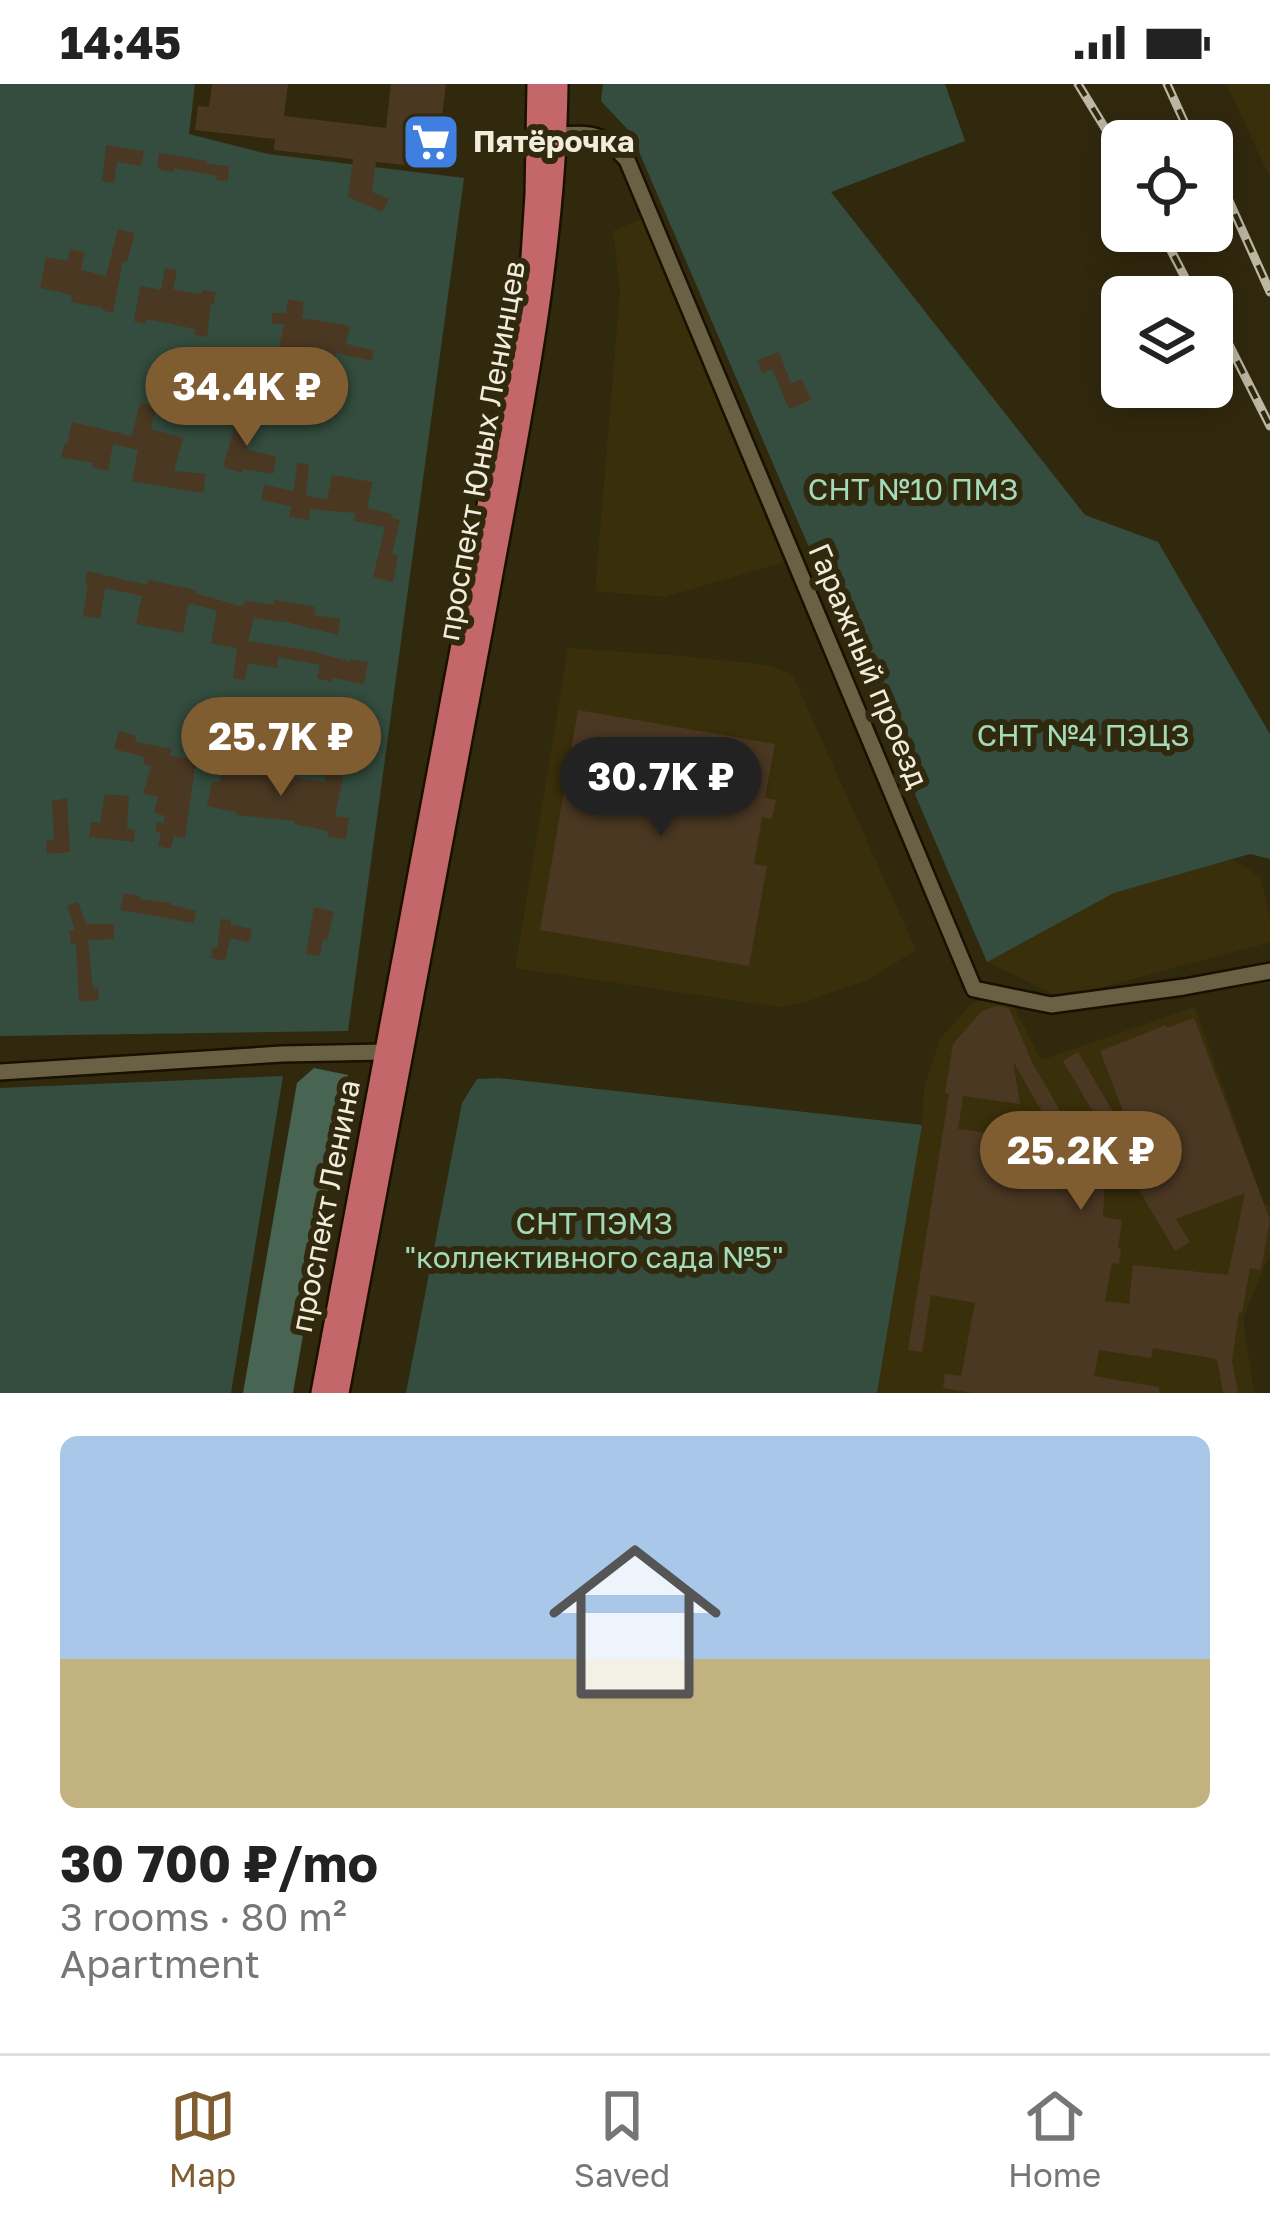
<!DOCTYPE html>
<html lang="en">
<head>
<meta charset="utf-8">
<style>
	body { margin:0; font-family:"Golos Text",sans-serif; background:#f2f2f2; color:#222; height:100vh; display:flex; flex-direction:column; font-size:45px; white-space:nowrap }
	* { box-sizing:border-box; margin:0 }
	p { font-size:39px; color:#767676 }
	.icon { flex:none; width:66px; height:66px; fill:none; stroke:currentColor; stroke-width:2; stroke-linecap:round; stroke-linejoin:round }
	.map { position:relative; height:1309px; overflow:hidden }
	.sheet { display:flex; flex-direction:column; background:#fff; flex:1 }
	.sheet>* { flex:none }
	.buttons { position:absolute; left:1101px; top:36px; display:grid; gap:24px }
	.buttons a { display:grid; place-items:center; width:132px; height:132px; border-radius:18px; background:#fff; box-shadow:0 6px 30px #0003; font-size:60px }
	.price { position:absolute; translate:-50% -102px; padding:0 27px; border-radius:42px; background:#805c31; color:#fff; font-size:39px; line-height:78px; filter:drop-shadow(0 3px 6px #0008) }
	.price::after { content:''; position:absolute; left:50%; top:72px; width:36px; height:27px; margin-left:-18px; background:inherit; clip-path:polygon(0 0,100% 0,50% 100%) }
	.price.selected { background:#222; color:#fff }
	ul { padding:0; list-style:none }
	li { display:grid; align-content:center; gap:24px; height:636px; padding:0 60px }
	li+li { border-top:3px solid #e0e0e0 }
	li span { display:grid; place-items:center; height:372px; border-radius:18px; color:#555 }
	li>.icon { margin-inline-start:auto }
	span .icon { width:216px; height:216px; fill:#fffc; stroke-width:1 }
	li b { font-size:51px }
	.status { display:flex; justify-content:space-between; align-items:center; height:84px; padding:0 60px; background:#fff; direction:ltr }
	.status svg { height:33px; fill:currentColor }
	.tabs { display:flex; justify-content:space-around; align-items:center; height:168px; border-top:3px solid #e0e0e0; background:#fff; font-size:33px; color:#767676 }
	.tabs a { display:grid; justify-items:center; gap:6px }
	.tabs .selected { color:#805c31 }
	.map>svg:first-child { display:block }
	.built { fill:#3a2f0b }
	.green { fill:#344d3e }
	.forest { fill:#486453 }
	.building { fill:#4b3823; fill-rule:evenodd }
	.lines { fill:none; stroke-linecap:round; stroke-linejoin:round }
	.minor-casing { stroke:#191100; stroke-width:20 }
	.major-casing { stroke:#191100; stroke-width:26 }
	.minor { stroke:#6a6145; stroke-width:15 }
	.major { stroke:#c3676b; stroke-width:21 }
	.rail-casing { stroke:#bdb7a4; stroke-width:9 }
	.rail { stroke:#31290e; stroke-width:4.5; stroke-dasharray:14; stroke-linecap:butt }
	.labels { text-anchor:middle; stroke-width:12; stroke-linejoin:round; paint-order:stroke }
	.poi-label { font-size:30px; font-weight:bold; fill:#f1ecdc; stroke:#31290e; text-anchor:start }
	.street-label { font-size:30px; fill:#f1ecdc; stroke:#31290e }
	.park-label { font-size:30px; fill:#a3dab9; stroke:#31290e }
</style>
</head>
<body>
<div class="status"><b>14:45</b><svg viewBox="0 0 49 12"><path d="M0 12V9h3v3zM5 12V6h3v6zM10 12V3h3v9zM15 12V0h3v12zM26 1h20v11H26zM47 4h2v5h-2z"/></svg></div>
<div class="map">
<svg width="1270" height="1309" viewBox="0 0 1270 1309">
	<rect width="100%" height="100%" fill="#31290e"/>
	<g class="built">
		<polygon points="1226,0 1270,0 1270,93"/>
		<polygon points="641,135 784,478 665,513 595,507 620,207 613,147"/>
		<polygon points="568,564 683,572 767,581 792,590 916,866 868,896 805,918 780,923 515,884"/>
		<polygon points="1233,775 1261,794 1270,836 1270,858 1062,914 987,878 1114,809"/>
		<polygon points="1001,914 1013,921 1041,976 1195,923 1264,1120 1270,1122 1270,1170 1243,1234 1254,1309 877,1309 922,1041 924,1005 940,955 973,918"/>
	</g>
	<g class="green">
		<polygon points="0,0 195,0 189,50 268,70 464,94 348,947 0,952"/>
		<polygon points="603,0 945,0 965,57 831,108 1085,431 1158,458 1270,650 1270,775 1250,770 1114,809 987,878 631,49 601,17"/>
		<polygon points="283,992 231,1309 0,1309 0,1004"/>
		<polygon points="498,994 922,1041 877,1309 406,1309 462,1019 477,995"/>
	</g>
	<polygon class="forest" points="314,984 348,991 293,1309 243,1309 297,999"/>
	<g class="building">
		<polygon points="212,0 288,0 284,32 386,44 391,0 446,0 436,84 376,78 372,108 389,115 382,128 348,113 353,75 274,66 275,55 195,46 198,22 209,23"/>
		<polygon points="106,61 144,67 141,82 117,78 114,99 102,97"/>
		<polygon points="159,69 206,77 206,80 229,82 228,97 216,96 217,92 174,84 173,88 162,86 157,84"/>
		<polygon points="118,145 135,149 127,178 123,177 113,229 102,226 103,224 71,218 72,211 40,204 46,173 68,177 70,165 85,168 81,186 106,192"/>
		<polygon points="165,184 177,186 173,205 201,210 202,206 216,208 214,220 211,220 207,253 194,251 195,245 146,235 145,240 134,237 140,202 161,206"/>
		<polygon points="288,215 304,218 302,234 350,242 346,260 374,266 372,277 336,269 334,282 310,278 311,271 279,263 284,240 272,240 272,229 286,229"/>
		<polygon points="779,268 791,299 802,295 811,316 789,325 772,285 762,289 757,276"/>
		<polygon points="140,319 156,323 151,345 183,354 174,387 206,390 203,409 132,397 138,366 113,360 108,387 92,383 93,379 61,373 64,360 67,361 72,338 132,352"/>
		<polygon points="239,327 257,332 247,366 276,372 273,390 243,385 242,389 223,383"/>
		<polygon points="297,379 309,380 306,412 327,415 332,391 373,398 367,424 392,430 392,434 400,436 392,470 398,472 393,498 373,493 385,443 354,437 356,429 310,425 309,436 289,433 291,422 261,416 264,401 294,407"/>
		<polygon points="87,487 147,501 148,496 196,506 195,509 239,522 244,521 245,517 274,521 274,516 315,523 314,531 340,535 338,551 286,538 254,534 248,557 312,567 350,578 350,575 368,578 364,600 333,594 332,598 317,594 320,581 278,573 277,584 248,579 245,596 233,594 237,564 211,559 217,527 193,520 188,521 183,549 152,543 136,540 142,512 105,504 100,535 83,532 88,499 85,499"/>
		<polygon points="578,626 775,660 765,714 776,716 772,735 762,733 754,780 767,782 749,882 540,846"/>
		<polygon points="311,628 338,634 336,645 323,643 317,671 302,668"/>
		<polygon points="119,647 136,652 135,658 172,665 170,672 196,676 185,754 174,752 171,765 158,762 161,749 155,747 157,738 163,739 165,732 154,729 158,713 143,710 151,682 143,680 145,673 114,665"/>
		<polygon points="224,683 325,698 326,690 343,693 335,732 349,734 346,755 328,753 328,747 294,740 295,737 236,731 237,728 207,722 212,698 219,699"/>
		<polygon points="105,710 129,712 127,744 135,746 134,758 89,753 91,738 100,739"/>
		<polygon points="67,714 70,768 47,770 46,757 54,756 52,717"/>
		<polygon points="124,809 140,812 140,815 171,819 171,821 196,827 194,839 120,826"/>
		<polygon points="78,818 86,840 114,840 114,855 88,856 93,905 98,904 99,916 79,918 76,859 71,860 69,847 75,846 67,822"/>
		<polygon points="314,823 334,828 327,856 323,855 320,872 306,870"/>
		<polygon points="221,835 231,836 231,841 252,845 249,858 230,854 225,877 211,874 213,863 217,864"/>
		<path d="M996,922L1009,924L1032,978L1082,1065L1050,1084L1105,1087L1103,1133L1122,1136L1118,1164L1121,1165L1119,1180L1112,1179L1105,1217L1129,1220L1133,1181L1228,1191L1245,1109L1176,1135L1190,1158L1175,1167L1063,977L1078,968L1116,1033L1124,1030L1100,967L1166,941L1167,944L1194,934L1270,1136L1261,1186L1250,1184L1242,1229L1239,1228L1232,1277L1238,1309H1223L1217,1275L1153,1264L1151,1274L1099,1266L1094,1292L1159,1303V1309H973L943,1304L945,1290L961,1292L975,1219L931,1211L922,1268L908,1266L949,1010L945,1009L953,960L981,928ZM1013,977L1053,1047L1003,1057L1004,1051L958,1045L963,1012L1020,1020Z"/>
	</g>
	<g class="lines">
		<defs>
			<g id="minor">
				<path d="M557,51C592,49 603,49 627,76L974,905L1051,921L1184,903L1270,887"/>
				<polyline points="0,988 282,970 385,968"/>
			</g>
			<g id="major">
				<polyline points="322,1309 517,267 532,173 536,111 538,0"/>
				<path d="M338,1309C387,1047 438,785 486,522C517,349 555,177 557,0"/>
			</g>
		</defs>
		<use href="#minor" class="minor-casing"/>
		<use href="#major" class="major-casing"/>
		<use href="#minor" class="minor"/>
		<use href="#major" class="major"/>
		<defs>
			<g id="rail">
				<polyline points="1078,0 1122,72"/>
				<polyline points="1167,0 1193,57"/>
				<polyline points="1212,79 1270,208"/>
				<polyline points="1161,147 1195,213"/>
				<polyline points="1212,227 1270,342"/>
			</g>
		</defs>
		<use href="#rail" class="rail-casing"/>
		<use href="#rail" class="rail"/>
	</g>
	<defs>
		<symbol id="supermarket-square" viewBox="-11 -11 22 22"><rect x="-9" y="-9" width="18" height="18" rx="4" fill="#3f7fe0" stroke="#31290e"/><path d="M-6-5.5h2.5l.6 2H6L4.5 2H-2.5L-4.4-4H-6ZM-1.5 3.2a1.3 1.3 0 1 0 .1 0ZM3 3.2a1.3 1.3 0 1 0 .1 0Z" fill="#fff"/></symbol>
	</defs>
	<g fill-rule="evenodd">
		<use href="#supermarket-square" x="398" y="25" width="66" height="66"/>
	</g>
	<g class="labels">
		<g class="poi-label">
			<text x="473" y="68">Пятёрочка</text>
		</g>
		<g class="street-label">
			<text transform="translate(482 367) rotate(-80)" y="10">проспект Юных Ленинцев</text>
			<text transform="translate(868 582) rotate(67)" y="10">Гаражный проезд</text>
			<text transform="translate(326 1122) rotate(-79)" y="10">проспект Ленина</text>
		</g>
		<g class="park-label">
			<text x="913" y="416">СНТ №10 ПМЗ</text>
			<text x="1083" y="662">СНТ №4 ПЭЦЗ</text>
			<text x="594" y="1150">СНТ ПЭМЗ<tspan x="594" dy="34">"коллективного сада №5"</tspan></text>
		</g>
	</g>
</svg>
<div class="buttons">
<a><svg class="icon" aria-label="locate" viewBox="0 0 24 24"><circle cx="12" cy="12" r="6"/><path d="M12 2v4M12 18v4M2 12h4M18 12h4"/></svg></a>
<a><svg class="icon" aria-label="layers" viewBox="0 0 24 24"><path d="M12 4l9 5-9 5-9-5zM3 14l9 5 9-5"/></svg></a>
</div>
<b class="price" style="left:247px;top:365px">34.4K ₽</b>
<b class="price" style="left:281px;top:715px">25.7K ₽</b>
<b class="price selected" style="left:661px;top:755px">30.7K ₽</b>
<b class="price" style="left:1081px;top:1129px">25.2K ₽</b>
</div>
<section class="sheet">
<ul>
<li><span style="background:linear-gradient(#a9c7e8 60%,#c2b280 0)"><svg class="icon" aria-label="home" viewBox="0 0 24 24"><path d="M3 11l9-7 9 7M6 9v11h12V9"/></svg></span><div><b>30 700 ₽/mo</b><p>3 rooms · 80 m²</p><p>Apartment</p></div></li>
</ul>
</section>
<nav class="tabs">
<a class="selected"><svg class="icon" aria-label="map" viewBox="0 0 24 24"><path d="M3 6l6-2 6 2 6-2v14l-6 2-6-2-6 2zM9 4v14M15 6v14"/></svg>Map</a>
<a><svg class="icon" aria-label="saved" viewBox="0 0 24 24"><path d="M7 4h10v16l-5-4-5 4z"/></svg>Saved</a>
<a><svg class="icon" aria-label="home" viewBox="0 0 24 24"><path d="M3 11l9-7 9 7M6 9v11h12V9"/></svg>Home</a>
</nav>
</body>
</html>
